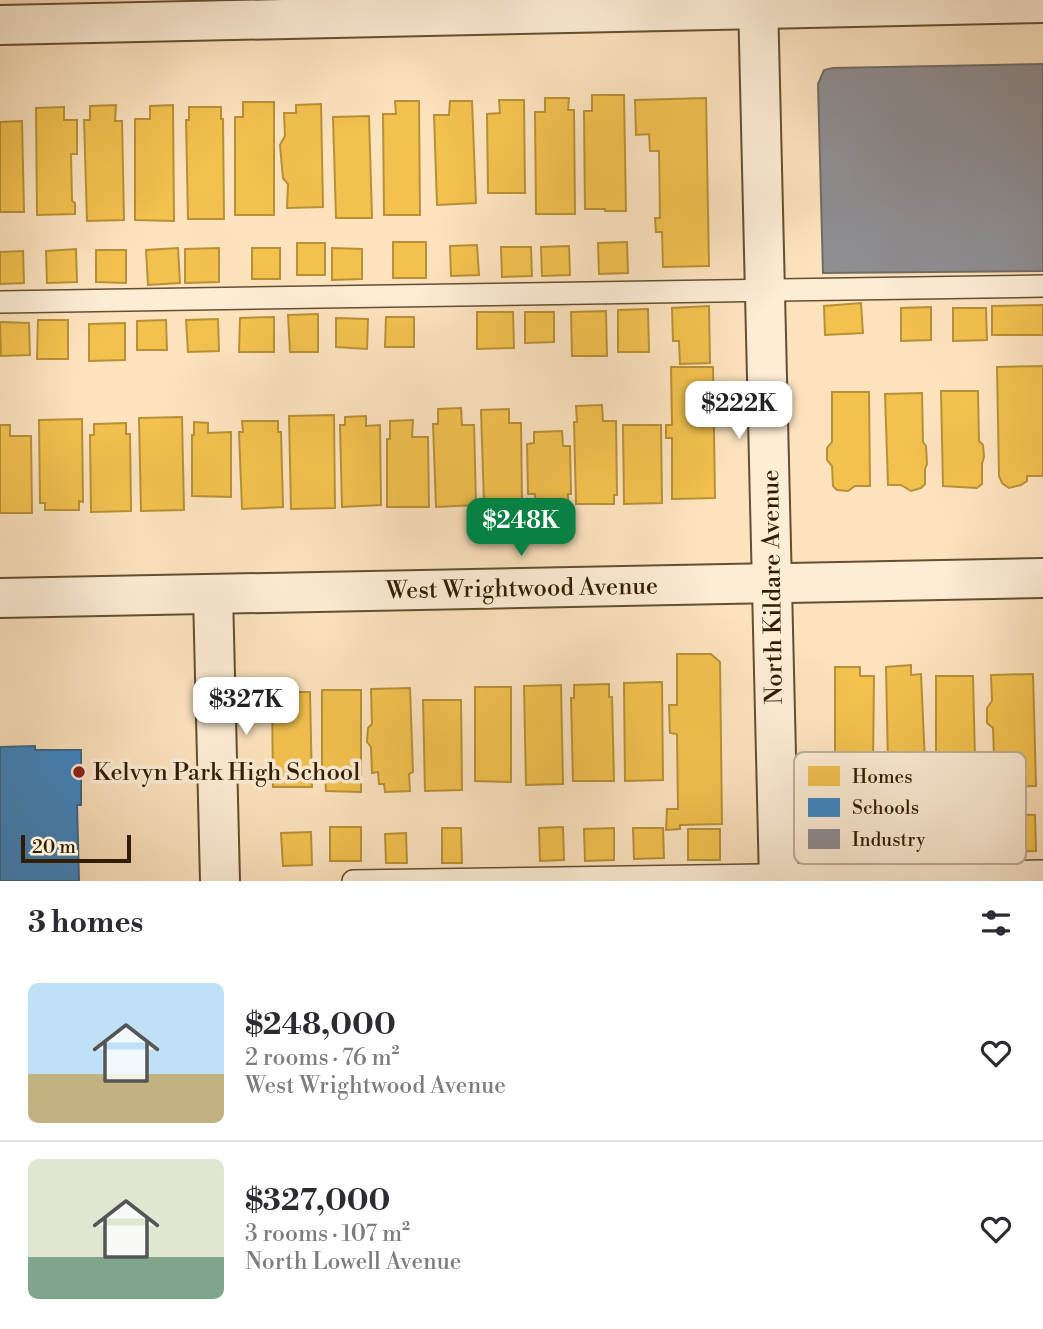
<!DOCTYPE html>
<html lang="en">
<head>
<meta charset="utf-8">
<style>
	body { margin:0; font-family:"Libre Bodoni",serif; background:#f2f2f3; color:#2b2b33; height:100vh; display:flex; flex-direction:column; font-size:26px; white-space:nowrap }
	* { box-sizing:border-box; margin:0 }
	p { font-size:23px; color:#7c7c81 }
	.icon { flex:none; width:38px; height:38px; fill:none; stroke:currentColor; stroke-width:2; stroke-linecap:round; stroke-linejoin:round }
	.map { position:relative; height:881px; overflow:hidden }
	.details { display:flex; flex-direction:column; background:#fff; flex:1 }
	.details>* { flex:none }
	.scale { position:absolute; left:21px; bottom:18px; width:110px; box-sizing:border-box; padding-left:7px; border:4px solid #311e02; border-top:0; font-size:19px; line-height:24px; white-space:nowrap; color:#311e02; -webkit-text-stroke:5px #fdedd5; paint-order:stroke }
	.price { position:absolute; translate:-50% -60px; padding:0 16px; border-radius:14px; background:#fff; color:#222; font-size:23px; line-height:46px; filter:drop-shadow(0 2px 4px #0008) }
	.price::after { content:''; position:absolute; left:50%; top:42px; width:21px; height:16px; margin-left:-10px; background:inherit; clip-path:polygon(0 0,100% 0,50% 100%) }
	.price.active { background:#0b8043; color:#fff }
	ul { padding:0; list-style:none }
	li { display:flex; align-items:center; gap:21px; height:175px; padding:0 28px }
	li+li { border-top:2px solid #e1e1e2 }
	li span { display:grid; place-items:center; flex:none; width:196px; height:140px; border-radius:10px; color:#555 }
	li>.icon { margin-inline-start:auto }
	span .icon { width:84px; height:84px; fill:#fffc; stroke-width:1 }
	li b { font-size:30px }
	h2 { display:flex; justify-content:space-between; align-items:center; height:84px; padding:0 28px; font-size:30px }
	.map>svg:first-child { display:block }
	.homes { fill:#f2c14e; stroke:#b89037; stroke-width:2 }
	.schools { fill:#3f88c5; stroke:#3b688a; stroke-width:2 }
	.industry { fill:#8d8d92; stroke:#716c67; stroke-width:2 }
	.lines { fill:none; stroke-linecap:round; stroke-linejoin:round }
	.service-casing { stroke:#644f31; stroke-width:24 }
	.minor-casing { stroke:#644f31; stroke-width:42 }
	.tertiary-casing { stroke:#644f31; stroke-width:42 }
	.service { stroke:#fdedd5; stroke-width:21 }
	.minor { stroke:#fdedd5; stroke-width:38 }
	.tertiary { stroke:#fdedd5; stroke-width:38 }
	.poi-dot { fill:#8f2418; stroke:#fdedd5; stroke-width:2.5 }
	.labels { text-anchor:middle; stroke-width:7; stroke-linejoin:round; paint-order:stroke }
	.street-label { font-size:24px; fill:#311e02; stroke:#fdedd5 }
	.poi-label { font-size:24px; fill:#311e02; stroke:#fdedd5; text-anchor:start }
	.key { fill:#fdedd5; stroke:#c0af96; stroke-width:2 }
	.key-label { font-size:19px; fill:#311e02 }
</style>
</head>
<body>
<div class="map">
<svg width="1043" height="881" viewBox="0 0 1043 881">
	<rect width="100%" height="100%" fill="#fce3be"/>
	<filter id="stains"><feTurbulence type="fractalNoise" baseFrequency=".00286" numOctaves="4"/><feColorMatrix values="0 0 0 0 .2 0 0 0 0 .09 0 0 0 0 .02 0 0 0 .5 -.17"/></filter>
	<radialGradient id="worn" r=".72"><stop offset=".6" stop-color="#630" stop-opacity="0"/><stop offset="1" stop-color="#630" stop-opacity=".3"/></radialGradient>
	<g class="homes">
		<polygon points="592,95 624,95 626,211 605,211 605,209 585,209 584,111 592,111"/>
		<polygon points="545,98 569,98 568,110 574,110 575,214 536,214 535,112 545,112"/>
		<polygon points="706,98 709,266 663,267 662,232 656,232 655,218 660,218 659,151 650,151 649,134 636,135 635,100"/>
		<polygon points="499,100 524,100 525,193 488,193 487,114 500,113"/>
		<polygon points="395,101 419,101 420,215 384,215 383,114 396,114"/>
		<polygon points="450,101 472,101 476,203 437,205 434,115 449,115"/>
		<polygon points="243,102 274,102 274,215 235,215 235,117 243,117"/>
		<polygon points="321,104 323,207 287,208 288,184 283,178 280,145 285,136 284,113 296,113 296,105"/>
		<polygon points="116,105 115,121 122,121 124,220 87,221 84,120 90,120 90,106"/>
		<polygon points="173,105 174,221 135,220 135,119 150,119 150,106"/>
		<polygon points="64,107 64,120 77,120 77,154 71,154 72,201 75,203 75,214 37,215 36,108"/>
		<polygon points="189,107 221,107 221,119 223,119 224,219 188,219 186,120 189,120"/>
		<polygon points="369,116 372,218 336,218 333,117"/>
		<polygon points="22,121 24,212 0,212 0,122"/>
		<rect x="393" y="242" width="33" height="36"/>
		<polygon points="627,242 628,273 599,274 598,243"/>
		<rect x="297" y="243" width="28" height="32"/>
		<polygon points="477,245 479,275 451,276 450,246"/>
		<polygon points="569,246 570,275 542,276 541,247"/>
		<polygon points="501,247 531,247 532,276 502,277"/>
		<polygon points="178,248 180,283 148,285 146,250"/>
		<polygon points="219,248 219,282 185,283 185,249"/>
		<rect x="252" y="248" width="28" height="31"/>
		<polygon points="332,248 362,249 362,279 332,280"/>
		<polygon points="76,249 77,282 47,283 46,251"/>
		<polygon points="96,250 126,250 126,283 96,282"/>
		<polygon points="23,251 24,283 0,284 0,252"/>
		<polygon points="861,303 863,333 825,335 824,306"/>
		<polygon points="1043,305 1043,335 992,335 992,306"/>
		<polygon points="709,306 710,363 680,364 679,341 673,341 672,308"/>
		<polygon points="931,307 931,340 901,341 901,308"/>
		<polygon points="953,308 986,308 987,340 953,341"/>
		<polygon points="648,309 649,352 618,352 618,310"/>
		<polygon points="606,311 607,356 572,356 571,312"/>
		<polygon points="477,312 513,312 514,348 477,349"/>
		<polygon points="525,312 554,312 554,342 525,343"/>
		<polygon points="318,314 318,352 290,352 288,315"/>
		<polygon points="274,317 274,352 239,352 240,318"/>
		<polygon points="386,317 414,317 414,347 385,347"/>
		<polygon points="336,318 368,319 367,349 336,347"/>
		<polygon points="218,319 219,351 188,352 186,320"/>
		<polygon points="38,320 68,320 68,359 37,359"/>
		<polygon points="166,320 167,350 137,350 137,321"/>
		<polygon points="0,322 29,323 30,355 1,356"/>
		<polygon points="125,323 125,360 89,361 89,324"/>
		<polygon points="1043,366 1043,476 1027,476 1027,481 1021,485 1009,488 1002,483 999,476 997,367"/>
		<polygon points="671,367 713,367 715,498 672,499 672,438 666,438 666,425 672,425"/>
		<polygon points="941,391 978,391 979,441 983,445 984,457 982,464 982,484 977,488 943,486"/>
		<polygon points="832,392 869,392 870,486 855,486 848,491 837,490 833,486 832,466 827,460 827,448 832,442"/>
		<polygon points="922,393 923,442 926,446 927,464 925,469 925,484 921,488 911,491 901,485 888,485 885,394"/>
		<polygon points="602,405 603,421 616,421 617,495 614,495 614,504 576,504 574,422 577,422 576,406"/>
		<polygon points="461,408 462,425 474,425 476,505 436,507 433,424 438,424 438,409"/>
		<polygon points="509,409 509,423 521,423 522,504 484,505 481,410"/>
		<polygon points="334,415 335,508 291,509 289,416"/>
		<polygon points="366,416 366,426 380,425 381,505 342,507 340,425 345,425 345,417"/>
		<polygon points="182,417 184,510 141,511 139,418"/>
		<polygon points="82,419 83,502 79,501 79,510 45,510 45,503 40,503 39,420"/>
		<polygon points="413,420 412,437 428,437 429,507 387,507 387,439 390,439 390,421"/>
		<polygon points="242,421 278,421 278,432 281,432 283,507 242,509 239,432 243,432"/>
		<polygon points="194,422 208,423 208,433 231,432 231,497 192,496 192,435 194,435"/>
		<polygon points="126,423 126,434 130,434 131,511 91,512 90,435 94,435 94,424"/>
		<polygon points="0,425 10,425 10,436 31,436 32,513 0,513"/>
		<polygon points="623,425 661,425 662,503 624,504"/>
		<polygon points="562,431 563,446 570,446 571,494 568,494 568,500 535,501 535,494 528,494 527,444 534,443 534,432"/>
		<polygon points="677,654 711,654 720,662 722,824 680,825 680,829 666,830 667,809 678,809 677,734 670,733 669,705 677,705"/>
		<polygon points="911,665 911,675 921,674 925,763 888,766 886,667"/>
		<polygon points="835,667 860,667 860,676 874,676 873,764 835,764"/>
		<polygon points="1033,674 1036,786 995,787 993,728 987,723 987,708 992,701 991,675"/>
		<polygon points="936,676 973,676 975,759 936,759"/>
		<polygon points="662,682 663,780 625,781 624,683"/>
		<polygon points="609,684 609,697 612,697 614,781 573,781 571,698 574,698 574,685"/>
		<polygon points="561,685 563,784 526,785 524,686"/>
		<polygon points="475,687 511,687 511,782 475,781"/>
		<polygon points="410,688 413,772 409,774 410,791 385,792 384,784 379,784 378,772 372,773 371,747 367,742 368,728 372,724 371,689"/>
		<polygon points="322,690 361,690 361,792 326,791 325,773 322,773"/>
		<polygon points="272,692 310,692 312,787 273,787"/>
		<polygon points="423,700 461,700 462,790 425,791"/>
		<polygon points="1002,814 1035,815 1036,851 1003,852"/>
		<rect x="330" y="827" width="31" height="34"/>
		<polygon points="563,827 564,860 540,861 539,828"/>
		<polygon points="442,828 461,828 462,863 442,863"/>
		<polygon points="614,828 614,860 585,861 584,829"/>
		<polygon points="633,828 663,828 664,858 634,859"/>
		<rect x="688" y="829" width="32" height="31"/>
		<polygon points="311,832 312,865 283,866 281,833"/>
		<polygon points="406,833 407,863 386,863 385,834"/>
	</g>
	<polygon class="schools" points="35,746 35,750 81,750 81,805 77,805 79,881 0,881 0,747"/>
	<polygon class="industry" points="1043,64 1043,271 823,273 818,84 824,70 833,68"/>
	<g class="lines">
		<defs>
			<g id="service">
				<polyline points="0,302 1043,286"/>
				<polyline points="353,881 1043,871"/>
			</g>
			<g id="minor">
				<polyline points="758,0 779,881"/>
				<polyline points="0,25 1043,3"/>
				<polyline points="213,594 220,881"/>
			</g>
			<polyline id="tertiary" points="0,598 1043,578"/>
		</defs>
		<use href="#service" class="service-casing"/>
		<use href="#minor" class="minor-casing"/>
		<use href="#tertiary" class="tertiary-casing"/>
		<use href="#service" class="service"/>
		<use href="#minor" class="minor"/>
		<use href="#tertiary" class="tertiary"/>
	</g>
	<circle class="poi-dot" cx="79" cy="772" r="7"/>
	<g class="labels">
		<g class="street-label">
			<text transform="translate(772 587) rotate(-91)" y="8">North Kildare Avenue</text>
			<text transform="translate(522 588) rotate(-1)" y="8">West Wrightwood Avenue</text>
		</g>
		<g class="poi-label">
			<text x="93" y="780">Kelvyn Park High School</text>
		</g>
	</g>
	<rect x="794" y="752" width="232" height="112" rx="10" class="key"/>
	<rect x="808" y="766" width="32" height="20" fill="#f2c14e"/>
	<rect x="808" y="798" width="32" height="19" fill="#3f88c5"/>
	<rect x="808" y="829" width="32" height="20" fill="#8d8d92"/>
	<g class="key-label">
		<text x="852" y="783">Homes</text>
		<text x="852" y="814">Schools</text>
		<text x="852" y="846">Industry</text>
	</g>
	<rect width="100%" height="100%" filter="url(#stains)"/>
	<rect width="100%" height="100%" fill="url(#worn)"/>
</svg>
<div class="scale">20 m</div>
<b class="price" style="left:739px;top:441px">$222K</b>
<b class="price active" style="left:521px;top:558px">$248K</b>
<b class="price" style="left:246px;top:737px">$327K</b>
</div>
<section class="details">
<h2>3 homes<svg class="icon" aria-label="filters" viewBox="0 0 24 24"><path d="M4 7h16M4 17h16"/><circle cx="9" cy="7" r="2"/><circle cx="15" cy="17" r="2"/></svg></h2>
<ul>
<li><span style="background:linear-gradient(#bfe0f5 65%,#c2b280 0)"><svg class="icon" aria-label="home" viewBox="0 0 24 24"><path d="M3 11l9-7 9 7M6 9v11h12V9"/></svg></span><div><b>$248,000</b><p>2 rooms · 76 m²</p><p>West Wrightwood Avenue</p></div><svg class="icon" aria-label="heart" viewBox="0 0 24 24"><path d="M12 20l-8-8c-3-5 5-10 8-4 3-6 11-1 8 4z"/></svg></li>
<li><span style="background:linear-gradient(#dfe7d0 70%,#7fa58c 0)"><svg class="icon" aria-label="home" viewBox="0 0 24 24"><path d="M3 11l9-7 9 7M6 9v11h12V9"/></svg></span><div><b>$327,000</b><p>3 rooms · 107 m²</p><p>North Lowell Avenue</p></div><svg class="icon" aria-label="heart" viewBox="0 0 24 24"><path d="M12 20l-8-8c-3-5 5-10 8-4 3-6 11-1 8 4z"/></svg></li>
</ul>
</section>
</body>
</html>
